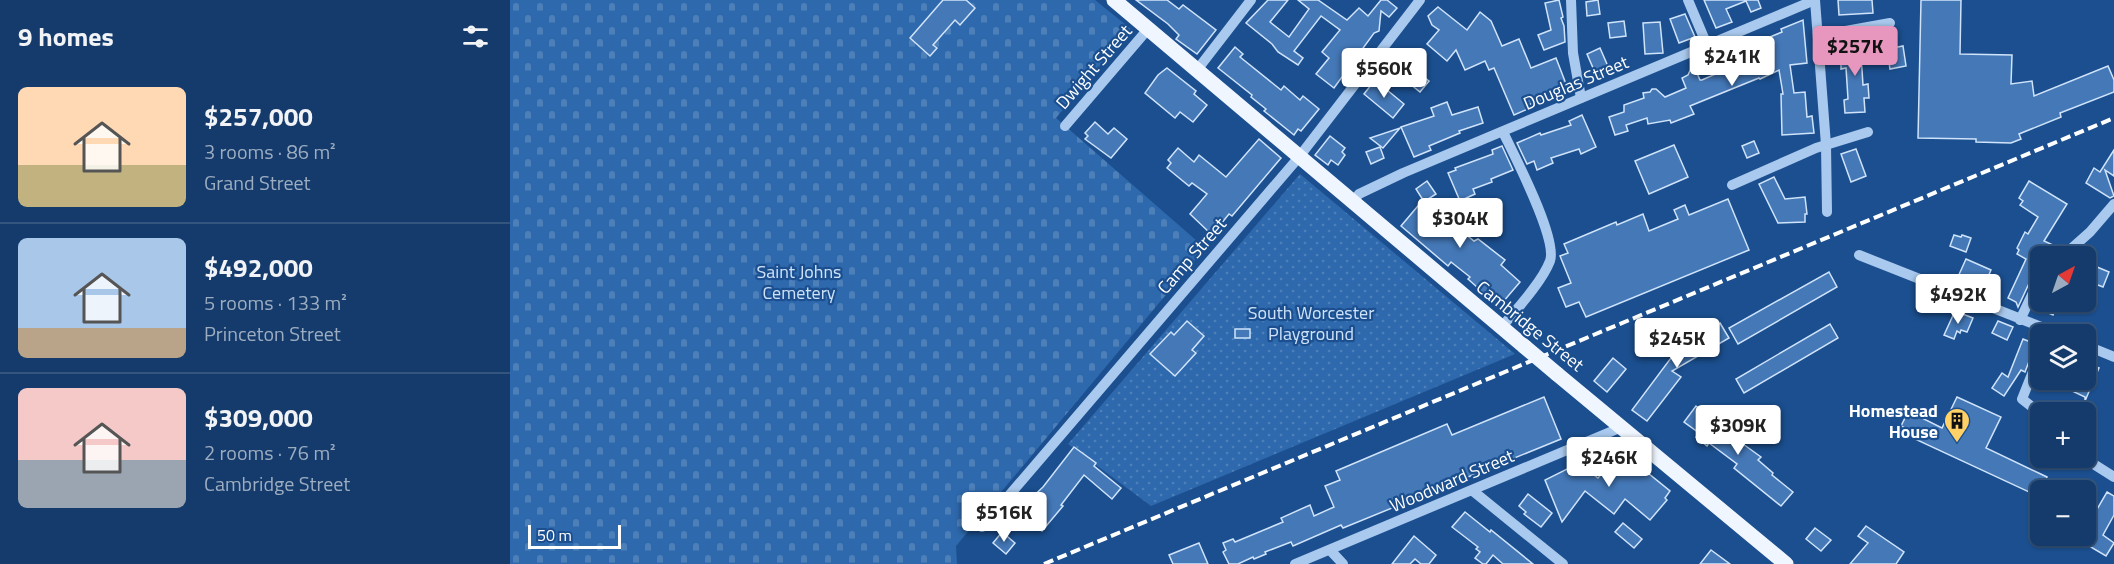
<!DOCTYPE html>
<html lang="en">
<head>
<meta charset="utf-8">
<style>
	body { margin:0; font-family:"Titillium Web",sans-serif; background:#214673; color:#f1f3f6; height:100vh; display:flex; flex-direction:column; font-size:22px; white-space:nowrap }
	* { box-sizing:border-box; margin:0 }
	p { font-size:20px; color:#9dadc1 }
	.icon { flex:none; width:33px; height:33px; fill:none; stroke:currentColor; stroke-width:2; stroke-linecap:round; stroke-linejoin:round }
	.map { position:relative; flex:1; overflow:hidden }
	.side { display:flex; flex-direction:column; background:#143b6b; width:510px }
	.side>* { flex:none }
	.needle { width:39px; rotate:40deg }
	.buttons { position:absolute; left:1520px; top:246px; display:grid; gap:12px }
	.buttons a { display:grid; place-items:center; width:66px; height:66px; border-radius:9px; background:#143b6b; box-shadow:0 2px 4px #0004,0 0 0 2px #33557e; font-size:30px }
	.scale { position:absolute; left:18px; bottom:15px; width:93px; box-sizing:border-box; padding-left:6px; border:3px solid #fff; border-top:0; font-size:16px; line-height:21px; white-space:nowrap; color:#fff; -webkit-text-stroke:4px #1b4f8f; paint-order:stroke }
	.price { position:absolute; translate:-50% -51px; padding:0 14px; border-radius:6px; background:#fff; color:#222; font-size:20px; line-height:39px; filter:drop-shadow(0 2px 3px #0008) }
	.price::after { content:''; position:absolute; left:50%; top:36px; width:18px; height:14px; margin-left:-9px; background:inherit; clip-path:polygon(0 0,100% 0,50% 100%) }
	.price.current { background:#e797bd; color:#111 }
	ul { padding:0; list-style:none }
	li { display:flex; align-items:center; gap:18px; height:150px; padding:0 18px }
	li+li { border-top:2px solid #33557e }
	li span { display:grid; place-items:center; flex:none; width:168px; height:120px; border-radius:9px; color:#555 }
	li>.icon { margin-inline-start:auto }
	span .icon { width:72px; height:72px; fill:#fffc; stroke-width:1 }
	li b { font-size:26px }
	h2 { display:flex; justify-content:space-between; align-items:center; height:72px; padding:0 18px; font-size:26px }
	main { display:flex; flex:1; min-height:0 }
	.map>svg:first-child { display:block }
	.cemetery { fill:url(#cemetery-stones) }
	.park { fill:url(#park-dots) }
	.building { fill:#4478b7; stroke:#cfe3fa; stroke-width:1.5 }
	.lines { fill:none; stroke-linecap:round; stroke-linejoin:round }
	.minor { stroke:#a9c9ee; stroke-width:10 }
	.major { stroke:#f0f6ff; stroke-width:15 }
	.rail { stroke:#fff; stroke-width:4; stroke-dasharray:10 4.5; stroke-linecap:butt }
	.major-bridge { stroke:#f0f6ff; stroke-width:15 }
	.labels { text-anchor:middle; stroke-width:4.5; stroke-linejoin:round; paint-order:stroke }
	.street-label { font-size:18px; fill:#fff; stroke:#1b4f8f }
	.park-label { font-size:18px; fill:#cfe3fa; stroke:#1b4f8f }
	.poi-label { font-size:18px; font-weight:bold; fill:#fff; stroke:#1b4f8f; text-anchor:end }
</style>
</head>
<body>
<main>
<section class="side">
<h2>9 homes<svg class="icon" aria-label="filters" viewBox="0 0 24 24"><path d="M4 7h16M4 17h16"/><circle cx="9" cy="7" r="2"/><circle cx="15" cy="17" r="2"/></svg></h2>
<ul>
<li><span style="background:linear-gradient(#ffd9b3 65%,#c2b280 0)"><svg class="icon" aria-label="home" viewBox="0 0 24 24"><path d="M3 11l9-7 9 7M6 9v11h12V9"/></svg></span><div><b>$257,000</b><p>3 rooms · 86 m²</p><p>Grand Street</p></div></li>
<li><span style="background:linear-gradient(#a9c7e8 75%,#b9a48a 0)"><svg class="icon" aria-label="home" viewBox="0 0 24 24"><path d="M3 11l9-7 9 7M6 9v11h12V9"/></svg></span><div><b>$492,000</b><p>5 rooms · 133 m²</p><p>Princeton Street</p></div></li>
<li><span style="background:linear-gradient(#f6c9c9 60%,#9aa5b1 0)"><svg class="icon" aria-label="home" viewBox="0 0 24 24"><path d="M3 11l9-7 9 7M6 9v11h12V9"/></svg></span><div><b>$309,000</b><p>2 rooms · 76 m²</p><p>Cambridge Street</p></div></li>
</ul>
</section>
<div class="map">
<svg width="1604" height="564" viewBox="0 0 1604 564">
	<defs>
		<pattern id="cemetery-stones" width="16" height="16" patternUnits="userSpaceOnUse" patternTransform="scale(1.5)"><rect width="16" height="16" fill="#2e69ad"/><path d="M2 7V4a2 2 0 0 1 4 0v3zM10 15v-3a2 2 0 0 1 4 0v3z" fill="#4d80b9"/></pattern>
		<pattern id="park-dots" width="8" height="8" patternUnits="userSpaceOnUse" patternTransform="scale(1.5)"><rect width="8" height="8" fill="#2e69ad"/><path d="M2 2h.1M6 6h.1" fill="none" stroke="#4d80b9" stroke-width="1.8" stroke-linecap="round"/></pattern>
	</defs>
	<rect width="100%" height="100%" fill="#1b4f8f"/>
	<polygon class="cemetery" points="0,0 585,0 621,29 546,118 695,248 446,546 447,564 0,564"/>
	<polygon class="park" points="790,174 1005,354 641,506 558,444"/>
	<g class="building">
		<polygon points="433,0 456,0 465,8 450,25 445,20 423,45 427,48 420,56 400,38"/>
		<polygon points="626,0 657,0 669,9 673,5 706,30 687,54 666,39 669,35 658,24"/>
		<polygon points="758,0 778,0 760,22 779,37 799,9 788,0 808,0 837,20 849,8 858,16 871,0 877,0 887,8 879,17 871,11 869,31 864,33 824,88 806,74 819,58 812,52 830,30 811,16 784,51 793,58 788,65 768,52 762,44 736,23"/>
		<polygon points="1049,0 1053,17 1051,18 1054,26 1055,42 1034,50 1028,35 1041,30 1035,3"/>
		<polygon points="1088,0 1090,14 1077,16 1076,2"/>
		<polygon points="1194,0 1248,0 1251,8 1241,12 1236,1 1216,9 1222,22 1206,28"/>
		<polygon points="1328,0 1362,0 1363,13 1329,15"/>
		<polygon points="1411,0 1451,0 1450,54 1502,55 1501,84 1522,81 1524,96 1598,66 1604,80 1604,92 1550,113 1551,117 1509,134 1511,139 1501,143 1466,142 1466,139 1408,138"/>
		<polygon points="928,7 957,30 970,12 981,21 992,46 1009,39 1021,68 1046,58 1058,89 1018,105 1020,108 1004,115 984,68 979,70 975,61 955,70 946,50 937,61 917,44 929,30 922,25 918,16"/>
		<polygon points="1175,14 1185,37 1169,43 1160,19"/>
		<polygon points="1293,20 1297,63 1280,65 1284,93 1295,92 1297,117 1302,116 1304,133 1272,135 1271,94 1273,94 1269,70 1250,79 1249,78 1180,106 1184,114 1161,123 1160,120 1138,124 1137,118 1116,125 1118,131 1105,135 1099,117 1114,112 1114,105 1134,98 1133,93 1140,92 1142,89 1146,89 1155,97 1176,88 1172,78 1178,75 1183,64 1190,80 1192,80 1219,68 1218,65 1234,58 1237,66 1258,56 1255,39 1272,32 1271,29"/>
		<polygon points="1114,21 1116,36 1100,38 1098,23"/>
		<polygon points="1150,22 1153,53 1135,54 1133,23"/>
		<polygon points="1356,40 1357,54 1351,54 1353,85 1358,84 1359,98 1354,98 1355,112 1335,113 1334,100 1338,99 1336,68 1331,69 1331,55 1337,55 1336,42"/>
		<polygon points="1393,46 1396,66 1380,69 1377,49"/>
		<polygon points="725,47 733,54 730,57 771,90 774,86 790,100 793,96 809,109 791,131 788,129 784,135 754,111 756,109 741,97 742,95 708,68"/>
		<polygon points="1090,48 1100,71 1087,77 1077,54"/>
		<polygon points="883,52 919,81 910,92 879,67 882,63 878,59"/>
		<polygon points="657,68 686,91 684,94 697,105 683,122 670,112 665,118 635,93 648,75"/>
		<polygon points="865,80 894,104 883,118 854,94"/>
		<polygon points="937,102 942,115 968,107 973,123 949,131 950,133 919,146 921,150 904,157 891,127 924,116 921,108"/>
		<polygon points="1072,115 1086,147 1071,154 1069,149 1041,158 1043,163 1027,170 1024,161 1017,164 1007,143 1030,133 1031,135 1061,125 1059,121"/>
		<polygon points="585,122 598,134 604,128 617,139 601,158 575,139 578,136 575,133"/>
		<polygon points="890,128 873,148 860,138"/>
		<polygon points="820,136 835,148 832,152 835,155 828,165 821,160 818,165 805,155"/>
		<polygon points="749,139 771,158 722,216 719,214 702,235 680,214 697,194 682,183 679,186 657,168 661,163 658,160 668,148 684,162 689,155 716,177"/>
		<polygon points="1244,141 1249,153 1237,158 1232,146"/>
		<polygon points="1164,145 1178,177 1139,194 1125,161"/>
		<polygon points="992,146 1003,170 981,179 982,182 963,189 965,194 950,201 938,173 946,170 945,168 983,154 982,150"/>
		<polygon points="870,147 874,158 861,164 856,152"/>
		<polygon points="1346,149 1356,176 1341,182 1331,154"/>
		<polygon points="1604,150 1604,176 1595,170 1604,196 1600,198 1576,183 1584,168 1590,172"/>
		<polygon points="1264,177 1275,199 1295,197 1297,214 1295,214 1295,222 1268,223 1249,184"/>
		<polygon points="917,181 926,194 915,201 964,241 968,239 995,260 991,265 1010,282 993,302 991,300 987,305 958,279 960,277 941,262 938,266 891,226 913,200 906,189"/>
		<polygon points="1519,181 1557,204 1534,241 1543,245 1536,256 1530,256 1530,271 1523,275 1508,307 1506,302 1498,298 1516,259 1507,254 1509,250 1507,248 1515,232 1518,234 1528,217 1510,205 1513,201 1509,198"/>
		<polygon points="1218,199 1239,250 1076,317 1069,302 1056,307 1048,288 1061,283 1050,256 1058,253 1054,244 1106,222 1107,225 1133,214 1139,231 1168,219 1164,210 1175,205 1179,215"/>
		<polygon points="1444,235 1451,237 1452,235 1461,238 1456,252 1440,246"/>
		<polygon points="1456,259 1481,270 1474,286 1467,284 1466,287 1447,279"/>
		<polygon points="1575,262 1599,272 1593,287 1575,280"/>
		<polygon points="1319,272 1327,287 1228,344 1219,328"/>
		<polygon points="1535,302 1548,302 1543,315 1532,310"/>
		<polygon points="1445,311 1463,318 1457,332 1451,330 1450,333 1447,331 1444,339 1434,335"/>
		<polygon points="677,321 694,336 682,350 686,353 665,376 640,354 661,332 664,335"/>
		<polygon points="1488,321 1503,327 1497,340 1482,333"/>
		<polygon points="1210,323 1219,338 1162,371 1171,377 1137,421 1122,410 1164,354 1162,350"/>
		<polygon points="1320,324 1328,338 1234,393 1226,379"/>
		<rect x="725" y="329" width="15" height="9"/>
		<polygon points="1513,339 1528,345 1523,351 1515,372 1511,370 1494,396 1482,388 1492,373 1498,377"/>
		<polygon points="1103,358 1116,369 1097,392 1084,381"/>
		<polygon points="1575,362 1589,368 1575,401 1575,397 1562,391 1567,380 1575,380"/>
		<polygon points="1034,397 1051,439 833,528 831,525 783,546 781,542 755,552 756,554 744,559 743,557 728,564 719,564 713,552 716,550 713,543 723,539 725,542 773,522 771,518 800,505 804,516 824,507 815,486 830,480 826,471 937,424 942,435"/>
		<polygon points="1447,397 1491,417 1476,448 1537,477 1535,482 1552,490 1530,490 1530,497 1392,433 1395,428 1391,426 1396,416 1400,418 1402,413 1432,428"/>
		<polygon points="1186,406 1212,427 1211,428 1251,457 1248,460 1263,473 1262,475 1283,492 1271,506 1224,468 1227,464 1199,443 1197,446 1186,437 1189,433 1174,422"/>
		<polygon points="564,447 586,463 584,466 611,488 602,499 574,475 551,505 553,506 532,531 508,511 533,487"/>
		<polygon points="1112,452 1160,491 1155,498 1157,500 1140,520 1115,499 1104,514 1075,491 1052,522 1035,480 1067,464 1074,469 1075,468 1088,478 1105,458 1107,459"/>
		<polygon points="1597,492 1604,496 1604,515 1593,535 1604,543 1596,556 1569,540 1572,536 1575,536 1575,530"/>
		<polygon points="1018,494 1042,513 1031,527 1014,514 1016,512 1009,506"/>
		<polygon points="955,512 980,532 981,530 1023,564 993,564 983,555 976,564 973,564 965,558 970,552 966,549 968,547 942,527"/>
		<polygon points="1113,523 1132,539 1124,548 1105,532"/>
		<polygon points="1356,526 1394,552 1386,564 1340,564 1358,543 1348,536"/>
		<polygon points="1305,528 1321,540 1311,551 1296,539"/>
		<polygon points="492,532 505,543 496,554 483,543"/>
		<polygon points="904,536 926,555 919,564 911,564 905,559 900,564 882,564"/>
		<polygon points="689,543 698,564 663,564 659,555"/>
		<polygon points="1201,550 1220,564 1190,564"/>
	</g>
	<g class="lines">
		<g class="minor">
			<polyline points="1061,0 1063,53 1071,98"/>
			<polyline points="1178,0 1197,45"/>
			<polyline points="1305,0 1316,145 1317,212"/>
			<polyline points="1308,36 1380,23"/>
			<polyline points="687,70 741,0"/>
			<polyline points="555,126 638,29"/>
			<polyline points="1222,185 1306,148 1358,132"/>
			<polyline points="842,202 849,194 893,173 1305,0"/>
			<polyline points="1349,255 1549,334"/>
			<polyline points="1553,256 1580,232 1604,204"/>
			<polyline points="1510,320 1530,278"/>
			<path d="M991,328C1006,310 1032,282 1040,261C1048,239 1004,155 993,132"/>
			<polyline points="1575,345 1604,357"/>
			<polyline points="1530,354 1512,399 1530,413"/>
			<polyline points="1574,458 1604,477"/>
			<polyline points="963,491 1053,564"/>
			<polyline points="472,527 789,157 910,0"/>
			<polyline points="820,550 833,564"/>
			<polyline points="785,564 1112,427"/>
		</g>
		<g class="major">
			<polyline points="604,0 1015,347"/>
			<polyline points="1047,374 1276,564"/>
		</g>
		<polyline class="rail" points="534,564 1604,118"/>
		<polyline class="major-bridge" points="1015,347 1047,374"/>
	</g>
	<defs>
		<symbol id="building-pin" viewBox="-11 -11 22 30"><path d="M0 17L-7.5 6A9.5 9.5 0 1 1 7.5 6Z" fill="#ffd166" stroke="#1b4f8f"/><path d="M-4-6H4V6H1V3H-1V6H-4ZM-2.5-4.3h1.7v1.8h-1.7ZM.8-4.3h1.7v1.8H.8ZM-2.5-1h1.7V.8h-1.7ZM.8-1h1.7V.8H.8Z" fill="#111"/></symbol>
	</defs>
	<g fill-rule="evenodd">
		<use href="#building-pin" x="1432" y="406" width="30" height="40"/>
	</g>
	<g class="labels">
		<g class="street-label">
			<text transform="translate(584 67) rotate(-49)" y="6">Dwight Street</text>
			<text transform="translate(1066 83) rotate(-23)" y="6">Douglas Street</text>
			<text transform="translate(682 256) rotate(-49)" y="6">Camp Street</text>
			<text transform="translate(1020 326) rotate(39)" y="6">Cambridge Street</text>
			<text transform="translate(942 481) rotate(-23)" y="6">Woodward Street</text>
		</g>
		<g class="park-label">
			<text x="289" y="278">Saint Johns<tspan x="289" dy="21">Cemetery</tspan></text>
			<text x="801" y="319">South Worcester<tspan x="801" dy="21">Playground</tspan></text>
		</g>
		<g class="poi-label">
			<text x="1428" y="417">Homestead<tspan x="1428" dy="21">House</tspan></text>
		</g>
	</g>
</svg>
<div class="buttons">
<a><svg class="needle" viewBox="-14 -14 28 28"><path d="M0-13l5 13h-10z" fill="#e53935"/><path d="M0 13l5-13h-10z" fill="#9dadc1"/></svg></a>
<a><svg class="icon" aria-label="layers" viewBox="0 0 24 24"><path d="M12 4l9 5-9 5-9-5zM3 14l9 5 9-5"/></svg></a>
<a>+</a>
<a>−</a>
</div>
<div class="scale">50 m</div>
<b class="price current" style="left:1345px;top:77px">$257K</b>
<b class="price" style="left:1222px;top:87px">$241K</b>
<b class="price" style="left:874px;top:99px">$560K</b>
<b class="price" style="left:950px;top:249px">$304K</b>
<b class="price" style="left:1448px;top:325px">$492K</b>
<b class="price" style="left:1167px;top:369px">$245K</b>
<b class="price" style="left:1228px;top:456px">$309K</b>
<b class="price" style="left:1099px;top:488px">$246K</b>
<b class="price" style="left:494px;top:543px">$516K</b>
</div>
</main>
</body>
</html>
